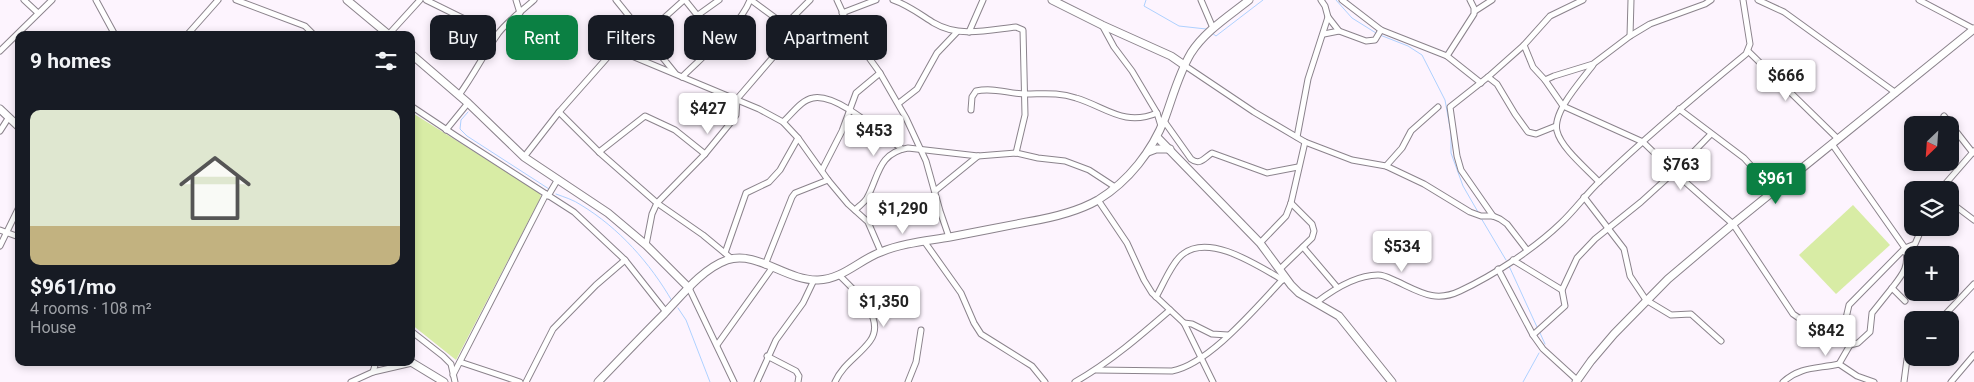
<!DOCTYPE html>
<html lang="en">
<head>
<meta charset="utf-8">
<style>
	body { margin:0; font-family:Roboto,sans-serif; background:#20242c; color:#f1f3f6; height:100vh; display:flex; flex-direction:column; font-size:19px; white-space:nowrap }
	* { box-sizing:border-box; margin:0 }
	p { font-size:16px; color:#9ea1a6 }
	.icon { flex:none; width:28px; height:28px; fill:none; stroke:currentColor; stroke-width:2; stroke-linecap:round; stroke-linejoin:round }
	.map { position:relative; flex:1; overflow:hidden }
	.drawer { position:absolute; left:15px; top:31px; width:400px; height:335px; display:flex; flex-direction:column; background:#171b24; border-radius:10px; box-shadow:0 2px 8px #0003 }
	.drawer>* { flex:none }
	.hud { position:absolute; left:430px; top:15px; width:475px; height:45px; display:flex; gap:10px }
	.needle { width:32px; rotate:205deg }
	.controls { position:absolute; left:1904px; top:116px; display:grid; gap:10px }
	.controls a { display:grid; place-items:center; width:55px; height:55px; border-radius:10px; background:#171b24; box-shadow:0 2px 8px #0003; font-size:25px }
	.price { position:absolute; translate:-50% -42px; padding:0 11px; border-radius:5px; background:#fff; color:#222; font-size:16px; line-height:32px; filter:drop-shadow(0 1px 2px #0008) }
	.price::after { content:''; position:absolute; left:50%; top:30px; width:15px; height:11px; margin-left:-8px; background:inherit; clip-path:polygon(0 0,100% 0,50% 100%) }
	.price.on { background:#0b8043; color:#fff }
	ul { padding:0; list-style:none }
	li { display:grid; align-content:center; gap:10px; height:265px; padding:0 15px }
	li+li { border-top:1px solid #363941 }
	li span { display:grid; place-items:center; height:155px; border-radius:10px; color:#555 }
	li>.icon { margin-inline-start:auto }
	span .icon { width:90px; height:90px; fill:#fffc; stroke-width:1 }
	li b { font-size:21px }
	h2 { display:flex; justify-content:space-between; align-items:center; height:60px; padding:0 15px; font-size:21px }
	.chip { padding:0 18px; border-radius:10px; background:#171b24; box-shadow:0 2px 8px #0003; font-size:18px; line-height:45px }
	.chip.on { background:#0b8043; color:#fff }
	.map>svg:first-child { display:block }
	.pitch { fill:#d8eca5 }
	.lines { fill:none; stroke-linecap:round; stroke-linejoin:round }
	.stream { stroke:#aed1ff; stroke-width:1 }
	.minor-casing { stroke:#8b838c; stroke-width:7 }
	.tertiary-casing { stroke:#8b838c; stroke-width:9 }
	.minor { stroke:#fff; stroke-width:5 }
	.tertiary { stroke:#fff; stroke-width:7 }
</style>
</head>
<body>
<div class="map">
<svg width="1974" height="382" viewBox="0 0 1974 382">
	<rect width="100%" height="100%" fill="#fdf4fe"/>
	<g class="pitch">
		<polygon points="411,112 540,193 541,197 456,360 411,324"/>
		<polygon points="1853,205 1890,245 1836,294 1799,255"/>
	</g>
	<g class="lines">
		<g class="stream">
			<polyline points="1146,0 1144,6 1179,26 1206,29"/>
			<polyline points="1336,0 1352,18 1376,33"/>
			<polyline points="1212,33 1216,36 1263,0"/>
			<polyline points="1380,35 1408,46 1422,55 1445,100 1451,133 1451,153 1463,186 1478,212"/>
			<polyline points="468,112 461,120 460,129 467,136 549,189"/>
			<path d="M556,194C564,197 574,200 581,205C619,228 650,263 672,301"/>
			<polyline points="1481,218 1506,260"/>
			<polyline points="1509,266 1537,327"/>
			<polyline points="678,308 686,320 710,382"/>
			<polyline points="1540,333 1545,344"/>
			<polyline points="1523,382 1539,353"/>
		</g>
		<defs>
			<g id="minor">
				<polyline points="24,0 38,13"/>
				<polyline points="96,0 115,35"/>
				<polyline points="236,0 305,26 314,35"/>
				<polyline points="426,0 497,35"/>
				<polyline points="516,0 520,13"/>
				<polyline points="616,0 675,73"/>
				<polyline points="685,0 718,41"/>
				<polyline points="751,0 785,25 808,48 815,49 834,41 854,37"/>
				<polyline points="837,0 854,37 880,73 906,118 926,161 940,211 949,237"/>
				<path d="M893,0C908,5 921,15 934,23C959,38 989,30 1016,27L1023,30L1025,115L1016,153"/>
				<polyline points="1201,0 1213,28"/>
				<polyline points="1342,0 1381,30 1447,56 1481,83"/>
				<polyline points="1758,0 1784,12 1896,93"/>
				<polyline points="1919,0 1974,29"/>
				<polyline points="1475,11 1492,0"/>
				<polyline points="842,13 876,0"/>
				<polyline points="698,15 719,0"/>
				<polyline points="1328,17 1339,31 1366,41 1375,40 1381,30"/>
				<polyline points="785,25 810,0"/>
				<polyline points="1102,25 1114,47 1132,71 1157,113"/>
				<polyline points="969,32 983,0"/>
				<polyline points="389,34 420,0"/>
				<polyline points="1324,34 1339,31"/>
				<polyline points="187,35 218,0"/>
				<polyline points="645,35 684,0"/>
				<polyline points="1630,36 1631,0"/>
				<polyline points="1524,45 1533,67 1545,80 1554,76 1593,64 1630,36 1650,24 1705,4 1711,0"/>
				<polyline points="615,49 759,109 783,122 798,138 828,180 848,204 868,222 881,252"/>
				<polyline points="0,51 52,0"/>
				<polyline points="1748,51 1838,139"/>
				<polyline points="1447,56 1474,14 1474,8 1470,0"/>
				<polyline points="1184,65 1254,112 1305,142 1352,160 1386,166 1424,184 1470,212 1481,216 1493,216 1500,219 1507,224 1527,250"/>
				<path d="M1593,65C1582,80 1552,112 1557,131C1561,148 1587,169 1599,182"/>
				<path d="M682,77C702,57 741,25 750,0"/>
				<polyline points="1488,77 1497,84 1515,114 1528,132 1536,134 1556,126"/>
				<polyline points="1545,80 1563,106 1643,142 1674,172 1733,224 1793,314 1815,329 1850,345 1858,343 1870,332 1872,313 1892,288 1905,301"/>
				<path d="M459,95C473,76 484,54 497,35C507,21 522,11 534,0"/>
				<polyline points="899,103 917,89 937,53 957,32"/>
				<polyline points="411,106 456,136 574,212 625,260 666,312"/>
				<polyline points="1679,109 1744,158 1775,192"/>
				<path d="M971,110L972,97L976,91C994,87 1009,94 1026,94C1044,94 1058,92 1076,98C1106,107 1124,127 1157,113L1161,126"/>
				<polyline points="559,112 599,152 657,203 703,235 732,259"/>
				<polyline points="1944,116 1973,153"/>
				<path d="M1164,121L1191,159C1200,166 1204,158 1212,153L1267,173L1298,167"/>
				<path d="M783,122C792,114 801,100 813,98C838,93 882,135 902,149"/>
				<polyline points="446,130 468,103"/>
				<polyline points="0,131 9,117"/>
				<polyline points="1297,137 1308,79 1328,17 1325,6 1321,0"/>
				<polyline points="1832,144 1905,248 1915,244 1922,228"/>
				<polyline points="599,152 645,116 675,130 705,154"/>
				<polyline points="524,157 559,112 637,24"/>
				<polyline points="1386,166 1402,148 1411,131 1438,107"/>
				<polyline points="822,170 842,131 856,93 880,73"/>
				<polyline points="1940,190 1974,151"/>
				<polyline points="935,191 978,156"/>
				<polyline points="548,196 558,179"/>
				<polyline points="1584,197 1624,249 1630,276 1646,300 1671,315 1691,314 1721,341"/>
				<polyline points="1098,200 1127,243 1144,280 1152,293 1184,323 1213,382"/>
				<polyline points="1950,202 1974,220"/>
				<path d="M855,210C859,206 864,203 867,198C879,176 878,153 908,148L978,156L1016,153L1038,158L1065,161L1089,170L1115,187"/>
				<polyline points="1493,216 1461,170 1457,156 1450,107 1488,77 1524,45 1550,16 1583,0"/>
				<polyline points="0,230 19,237"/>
				<polyline points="924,241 961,293 974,323 981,334 1032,366 1045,382"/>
				<polyline points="1260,243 1286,216 1291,203 1305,142"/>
				<polyline points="646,245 652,214 657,203 705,154 732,121 736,115 737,99 793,34"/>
				<polyline points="0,246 19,207"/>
				<polyline points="1303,247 1337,287"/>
				<polyline points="725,253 746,193 769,182 780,170 798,138"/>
				<polyline points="1513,260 1562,290"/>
				<polyline points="765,265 792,197 795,193 828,180"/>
				<polyline points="1280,269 1312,238 1314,231 1312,224 1291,203"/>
				<polyline points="1498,269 1533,335 1543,349 1577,380"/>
				<polyline points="689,288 734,382"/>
				<path d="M1156,297C1163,285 1172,262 1183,254C1210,233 1258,266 1283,280"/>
				<path d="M1317,302C1334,289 1356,275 1378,275C1385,275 1391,279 1396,281C1420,292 1435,303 1460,291C1494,275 1534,249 1561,223C1575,210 1586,194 1600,181C1646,137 1696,95 1746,54L1750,44L1743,0"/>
				<polyline points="1940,320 1974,284"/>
				<polyline points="1184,323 1192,324 1212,334 1228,335"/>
				<polyline points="411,331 443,356 451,364 455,382"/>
				<polyline points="1533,335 1565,306 1562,290 1577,258 1595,239 1641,202 1674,172 1711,134"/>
				<polyline points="717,345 772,268"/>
				<polyline points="767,356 796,371 799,376 798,382"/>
				<polyline points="460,362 520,382"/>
				<path d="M1839,364L1850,345L1846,318L1849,305L1905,248C1910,266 1903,274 1892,288"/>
				<path d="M1096,370L1172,371C1210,364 1258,305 1285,277"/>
				<polyline points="373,372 376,362"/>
				<polyline points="453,375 546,194"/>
				<polyline points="351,382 373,372 412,363"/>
				<polyline points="526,382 553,329 596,285 625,260"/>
				<polyline points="757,382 776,340 803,303 814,280"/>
				<path d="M835,382C843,364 859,356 870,341C887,318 853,289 839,275"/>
				<polyline points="908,382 916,362 921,330"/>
				<path d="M1075,382C1110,362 1140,336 1170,310"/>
				<path d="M1783,382C1801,366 1817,369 1839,364L1857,376L1874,382"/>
				<polyline points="1904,382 1907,359 1912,348"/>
				<polyline points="1951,382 1974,355"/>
			</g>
			<g id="tertiary">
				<polyline points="347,0 389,35"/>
				<polyline points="1052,0 1102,25 1171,56 1184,65"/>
				<polyline points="411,54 468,103 524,157 608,213 646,245 689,288"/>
				<polyline points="0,109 19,127"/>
				<polyline points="1157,137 1260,243 1291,285 1299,293 1339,316 1392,382"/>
				<polyline points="1148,152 1156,149 1170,149"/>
				<polyline points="411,362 444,382"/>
				<path d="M598,382C620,359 642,336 664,314C682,295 702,269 727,260C757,250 786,281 818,280C843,279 859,260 881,252C903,243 927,241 950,237C976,232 1001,227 1027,222C1051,218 1077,212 1098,200C1129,181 1152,151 1165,118C1173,96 1179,73 1191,53C1205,31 1229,16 1249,0"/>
				<polyline points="1576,382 1591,361 1614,334 1668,279 1733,224 1974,29"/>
			</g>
		</defs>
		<use href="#minor" class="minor-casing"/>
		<use href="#tertiary" class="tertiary-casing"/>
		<use href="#minor" class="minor"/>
		<use href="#tertiary" class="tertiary"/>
	</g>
</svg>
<div class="controls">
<a><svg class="needle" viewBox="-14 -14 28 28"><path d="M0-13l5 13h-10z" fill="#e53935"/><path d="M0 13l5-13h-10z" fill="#9ea1a6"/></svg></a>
<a><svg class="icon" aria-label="layers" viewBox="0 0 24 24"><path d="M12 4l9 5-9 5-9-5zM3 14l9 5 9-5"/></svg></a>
<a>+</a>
<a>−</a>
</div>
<b class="price" style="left:1786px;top:102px">$666</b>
<b class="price" style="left:708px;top:135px">$427</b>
<b class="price" style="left:874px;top:157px">$453</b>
<b class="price" style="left:1681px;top:191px">$763</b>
<b class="price on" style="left:1776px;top:205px">$961</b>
<b class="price" style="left:903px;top:235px">$1,290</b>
<b class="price" style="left:1402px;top:273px">$534</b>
<b class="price" style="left:884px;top:328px">$1,350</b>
<b class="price" style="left:1826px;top:357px">$842</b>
<div class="hud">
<a class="chip">Buy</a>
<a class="chip on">Rent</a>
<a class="chip">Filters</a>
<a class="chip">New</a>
<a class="chip">Apartment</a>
</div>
<section class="drawer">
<h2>9 homes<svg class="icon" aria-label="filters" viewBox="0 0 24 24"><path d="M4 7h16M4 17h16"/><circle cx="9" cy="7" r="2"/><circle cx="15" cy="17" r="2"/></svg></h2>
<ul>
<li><span style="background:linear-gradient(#dfe7d0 75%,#c2b280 0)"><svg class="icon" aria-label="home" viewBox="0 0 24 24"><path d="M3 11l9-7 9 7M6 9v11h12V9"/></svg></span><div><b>$961/mo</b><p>4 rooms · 108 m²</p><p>House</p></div></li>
</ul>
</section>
</div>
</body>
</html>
